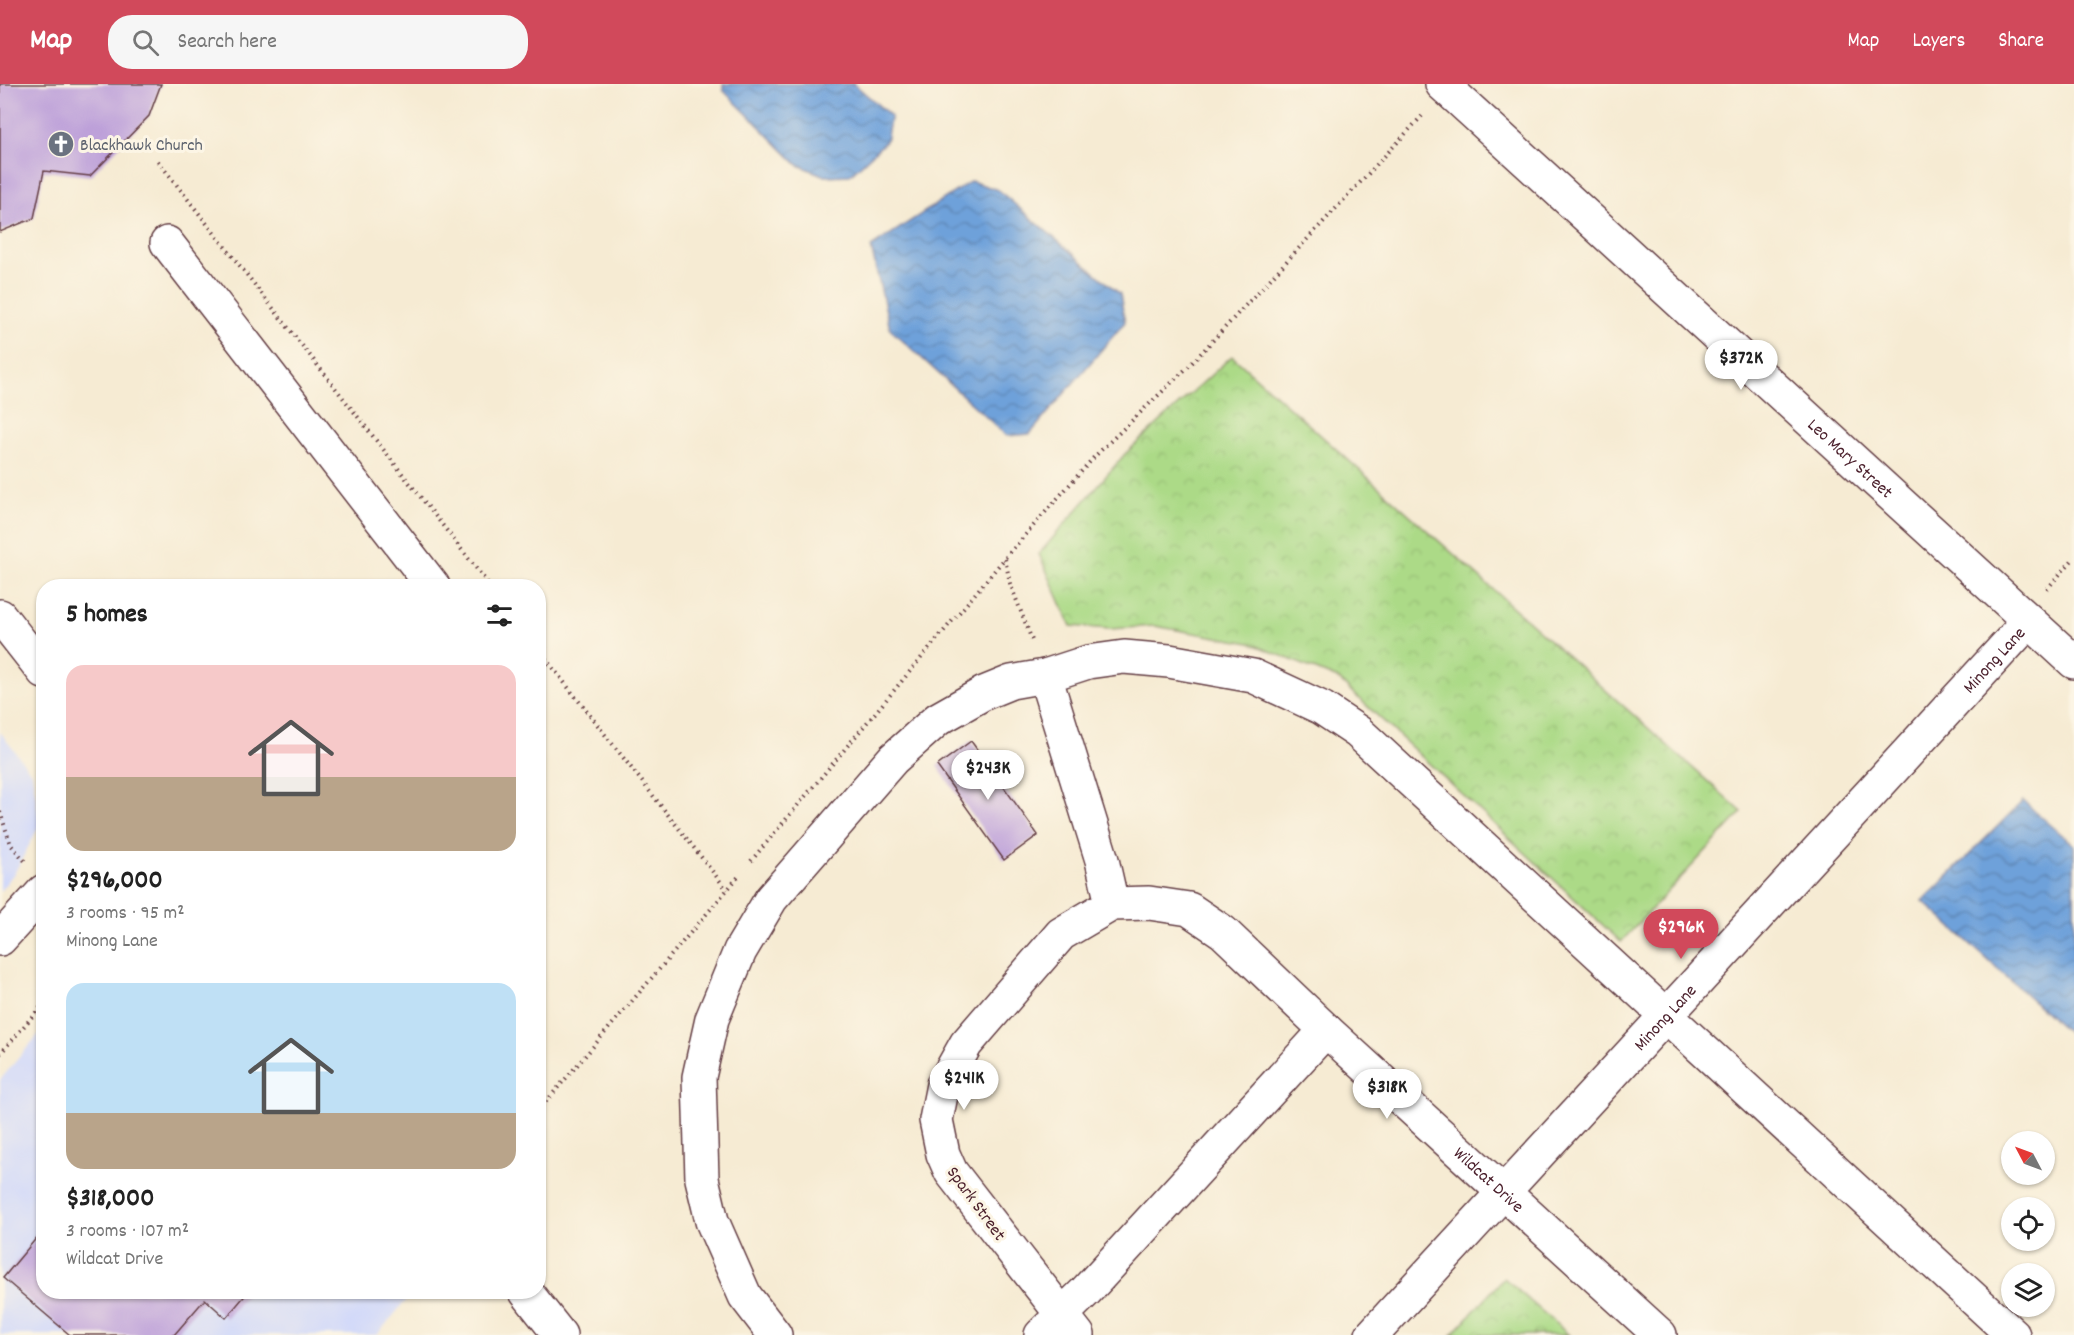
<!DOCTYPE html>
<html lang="en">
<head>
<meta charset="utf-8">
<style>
	body { margin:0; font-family:Dekko,sans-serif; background:#f6f6f6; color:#222; height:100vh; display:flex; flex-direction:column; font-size:22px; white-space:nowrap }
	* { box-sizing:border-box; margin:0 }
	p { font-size:20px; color:#767676 }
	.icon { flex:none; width:33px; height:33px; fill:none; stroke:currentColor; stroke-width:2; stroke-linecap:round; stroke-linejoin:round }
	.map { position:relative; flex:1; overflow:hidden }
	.drawer { position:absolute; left:36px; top:495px; width:510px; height:720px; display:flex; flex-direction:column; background:#fff; border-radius:24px; box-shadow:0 2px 4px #0004 }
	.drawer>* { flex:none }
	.needle { width:39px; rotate:311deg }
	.buttons { position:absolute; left:2001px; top:1047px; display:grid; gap:12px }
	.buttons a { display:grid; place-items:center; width:54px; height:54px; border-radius:50%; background:#fff; box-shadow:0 2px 4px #0004; font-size:30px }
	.price { position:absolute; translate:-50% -51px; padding:0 14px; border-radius:21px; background:#fff; color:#222; font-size:20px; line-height:39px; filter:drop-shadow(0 2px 3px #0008) }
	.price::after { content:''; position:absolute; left:50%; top:36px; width:18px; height:14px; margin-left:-9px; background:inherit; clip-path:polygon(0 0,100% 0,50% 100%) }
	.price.active { background:#d1495b; color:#fff }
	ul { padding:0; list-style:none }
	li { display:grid; align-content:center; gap:12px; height:318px; padding:0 30px }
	li span { display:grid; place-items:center; height:186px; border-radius:18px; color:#555 }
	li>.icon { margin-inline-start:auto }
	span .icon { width:108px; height:108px; fill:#fffc; stroke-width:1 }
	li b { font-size:26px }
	h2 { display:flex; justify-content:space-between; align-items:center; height:72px; padding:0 30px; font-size:26px }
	header { display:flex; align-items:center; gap:36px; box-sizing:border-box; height:84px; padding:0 30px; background:#d1495b; color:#fff }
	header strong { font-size:28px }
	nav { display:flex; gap:33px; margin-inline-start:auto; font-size:21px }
	.search { width:420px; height:54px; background:#f6f6f6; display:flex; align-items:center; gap:15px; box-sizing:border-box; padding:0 21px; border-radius:24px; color:#767676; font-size:22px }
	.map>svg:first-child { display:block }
	.built { fill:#d2d9f9 }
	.park { fill:url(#park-crowns); stroke:#7b7c59; stroke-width:1.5 }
	.water { fill:url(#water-waves); stroke:#5c6082; stroke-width:1.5 }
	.building { fill:#bc9fd9 }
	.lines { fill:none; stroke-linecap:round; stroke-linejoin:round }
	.minor-casing { stroke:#643e44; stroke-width:36 }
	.path { stroke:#643e44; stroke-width:4; stroke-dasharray:1.5 4.5; stroke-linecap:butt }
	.minor { stroke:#fff; stroke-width:33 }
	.labels { text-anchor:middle; stroke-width:6; stroke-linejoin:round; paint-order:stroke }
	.worship-label { font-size:18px; fill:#5b616d; stroke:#fcf5e5; text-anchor:start }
	.street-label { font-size:18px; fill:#4a1f2b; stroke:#fcf5e5 }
</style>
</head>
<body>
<header>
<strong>Map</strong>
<div class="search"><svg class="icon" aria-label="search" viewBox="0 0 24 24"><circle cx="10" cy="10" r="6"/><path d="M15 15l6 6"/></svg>Search here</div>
<nav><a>Map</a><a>Layers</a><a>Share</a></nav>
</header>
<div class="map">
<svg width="2074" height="1251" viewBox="0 0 2074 1251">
	<defs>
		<pattern id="park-crowns" width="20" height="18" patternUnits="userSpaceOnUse" patternTransform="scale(1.5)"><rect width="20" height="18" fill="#acda87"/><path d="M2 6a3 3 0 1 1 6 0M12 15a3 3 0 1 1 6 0" fill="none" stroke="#96bb75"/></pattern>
		<pattern id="water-waves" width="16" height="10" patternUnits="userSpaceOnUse" patternTransform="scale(1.5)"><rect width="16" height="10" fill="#6ea1da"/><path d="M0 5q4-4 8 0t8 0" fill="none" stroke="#5c83b1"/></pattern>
	</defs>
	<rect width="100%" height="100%" fill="#fcf5e5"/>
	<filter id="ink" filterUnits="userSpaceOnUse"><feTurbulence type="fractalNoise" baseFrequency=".0167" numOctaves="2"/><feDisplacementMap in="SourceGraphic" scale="12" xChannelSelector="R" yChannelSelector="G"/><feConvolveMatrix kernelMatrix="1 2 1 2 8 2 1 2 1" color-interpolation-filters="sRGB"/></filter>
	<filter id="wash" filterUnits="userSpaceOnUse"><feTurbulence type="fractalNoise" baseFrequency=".008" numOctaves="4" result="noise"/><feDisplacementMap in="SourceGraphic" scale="24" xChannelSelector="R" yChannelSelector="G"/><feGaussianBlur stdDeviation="1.35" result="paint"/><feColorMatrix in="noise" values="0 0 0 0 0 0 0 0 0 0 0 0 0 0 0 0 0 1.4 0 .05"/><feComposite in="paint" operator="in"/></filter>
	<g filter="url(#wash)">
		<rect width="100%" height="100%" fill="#f6ebd3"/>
		<g class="built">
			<polygon points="0,648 32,690 40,740 15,788 0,807"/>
			<polygon points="43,945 44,1208 413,1208 377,1251 0,1251 0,996"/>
		</g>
		<g class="park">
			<polygon points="1232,272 1742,728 1621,858 1338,595 1250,559 1155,542 1110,545 1071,542 1039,470 1125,370"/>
			<polygon points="1504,1194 1569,1251 1452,1251"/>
		</g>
		<g class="water">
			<polygon points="723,0 854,0 891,32 886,57 850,91 825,92 798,81 723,6"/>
			<polygon points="971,97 998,106 1120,210 1125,238 1030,350 1007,352 890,245 871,163"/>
			<polygon points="2023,717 2074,761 2074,954 1923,817"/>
		</g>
		<g id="blocks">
			<g class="building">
				<polygon points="0,0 161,0 149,32 90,92 44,87 34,134 0,148"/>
				<polygon points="971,657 1038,751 1004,776 937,682"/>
				<polygon points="44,1145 44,1208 248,1208 226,1234 205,1215 174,1251 70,1251 3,1194"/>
			</g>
		</g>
	</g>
	<g filter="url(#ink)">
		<use href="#blocks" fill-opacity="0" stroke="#643e44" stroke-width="1.5"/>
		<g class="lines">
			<defs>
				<g id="minor">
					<path id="s1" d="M1442,0L2074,578"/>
					<polyline points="167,159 433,502"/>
					<polyline points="0,532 44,588"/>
					<polyline points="1045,592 1102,776 1112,820"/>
					<polyline points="0,855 44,807"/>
					<polyline points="526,1208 560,1251"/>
					<polyline points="775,1251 745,1212 712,1137 702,1095 699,993 712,935 740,867 771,815 893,675 938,635 984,609 1011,598 1045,592 1088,578 1124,573 1169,577 1253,592 1322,624 1358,648 2013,1251"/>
					<polyline points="1041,1251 1085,1208 1326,946"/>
					<path id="s2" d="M1078,1251L951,1088L943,1070L936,1036L943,1001L966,960L1061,850L1112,820L1149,819L1189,825L1223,848L1326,946L1660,1251"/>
					<path id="s3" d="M1372,1251L2029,537"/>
				</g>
			</defs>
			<use href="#minor" class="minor-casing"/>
			<g class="path">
				<polyline points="158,77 490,502"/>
				<polyline points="1005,475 1010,499 1033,559"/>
				<polyline points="2047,505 2074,474"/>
				<polyline points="538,565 727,806"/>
				<polyline points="0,728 11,761 25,777"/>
				<polyline points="751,777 1005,474 1095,372 1190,281 1422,32"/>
				<polyline points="0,970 44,919"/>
				<polyline points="538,1027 739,792"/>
			</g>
			<use href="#minor" class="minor"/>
		</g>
	</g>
	<defs>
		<symbol id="church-disc" viewBox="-11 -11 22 22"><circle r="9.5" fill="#6b7280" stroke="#fcf5e5"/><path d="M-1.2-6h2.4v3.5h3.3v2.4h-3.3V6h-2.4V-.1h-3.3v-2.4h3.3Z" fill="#fff"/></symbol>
	</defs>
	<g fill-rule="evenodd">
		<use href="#church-disc" x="46" y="45" width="30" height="30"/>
	</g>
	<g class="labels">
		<g class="worship-label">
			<text x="80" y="66">Blackhawk Church</text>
		</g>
		<g class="street-label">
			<text dy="6" stroke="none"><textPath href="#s1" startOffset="554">Leo Mary Street</textPath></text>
			<text dy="6" stroke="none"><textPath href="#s3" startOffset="918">Minong Lane</textPath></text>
			<text dy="6" stroke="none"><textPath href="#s3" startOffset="432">Minong Lane</textPath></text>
			<text dy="6" stroke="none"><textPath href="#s2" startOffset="1030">Wildcat Drive</textPath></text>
			<text transform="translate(977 1119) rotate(54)" y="6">Spark Street</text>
		</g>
	</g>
</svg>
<div class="buttons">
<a><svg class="needle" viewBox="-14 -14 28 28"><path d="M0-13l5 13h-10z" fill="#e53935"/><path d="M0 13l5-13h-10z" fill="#767676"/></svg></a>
<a><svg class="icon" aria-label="locate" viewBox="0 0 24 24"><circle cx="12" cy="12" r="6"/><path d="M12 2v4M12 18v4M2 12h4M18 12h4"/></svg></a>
<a><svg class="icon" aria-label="layers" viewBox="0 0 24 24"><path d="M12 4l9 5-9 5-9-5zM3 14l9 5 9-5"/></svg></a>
</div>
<b class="price" style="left:1741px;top:307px">$372K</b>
<b class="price" style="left:988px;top:717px">$243K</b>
<b class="price active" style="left:1681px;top:876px">$296K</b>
<b class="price" style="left:964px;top:1027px">$241K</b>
<b class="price" style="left:1387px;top:1036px">$318K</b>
<section class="drawer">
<h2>5 homes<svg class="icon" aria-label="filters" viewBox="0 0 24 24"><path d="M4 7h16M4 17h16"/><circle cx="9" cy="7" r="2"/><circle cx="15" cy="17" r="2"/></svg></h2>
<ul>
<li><span style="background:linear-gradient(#f6c9c9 60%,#b9a48a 0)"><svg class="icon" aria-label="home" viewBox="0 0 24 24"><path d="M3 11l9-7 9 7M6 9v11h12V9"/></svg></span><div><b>$296,000</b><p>3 rooms · 95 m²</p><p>Minong Lane</p></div></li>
<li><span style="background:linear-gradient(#bfe0f5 70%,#b9a48a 0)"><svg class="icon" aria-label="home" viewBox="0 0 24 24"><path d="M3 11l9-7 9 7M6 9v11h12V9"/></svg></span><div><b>$318,000</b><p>3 rooms · 107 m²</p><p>Wildcat Drive</p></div></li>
</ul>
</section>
</div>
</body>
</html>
